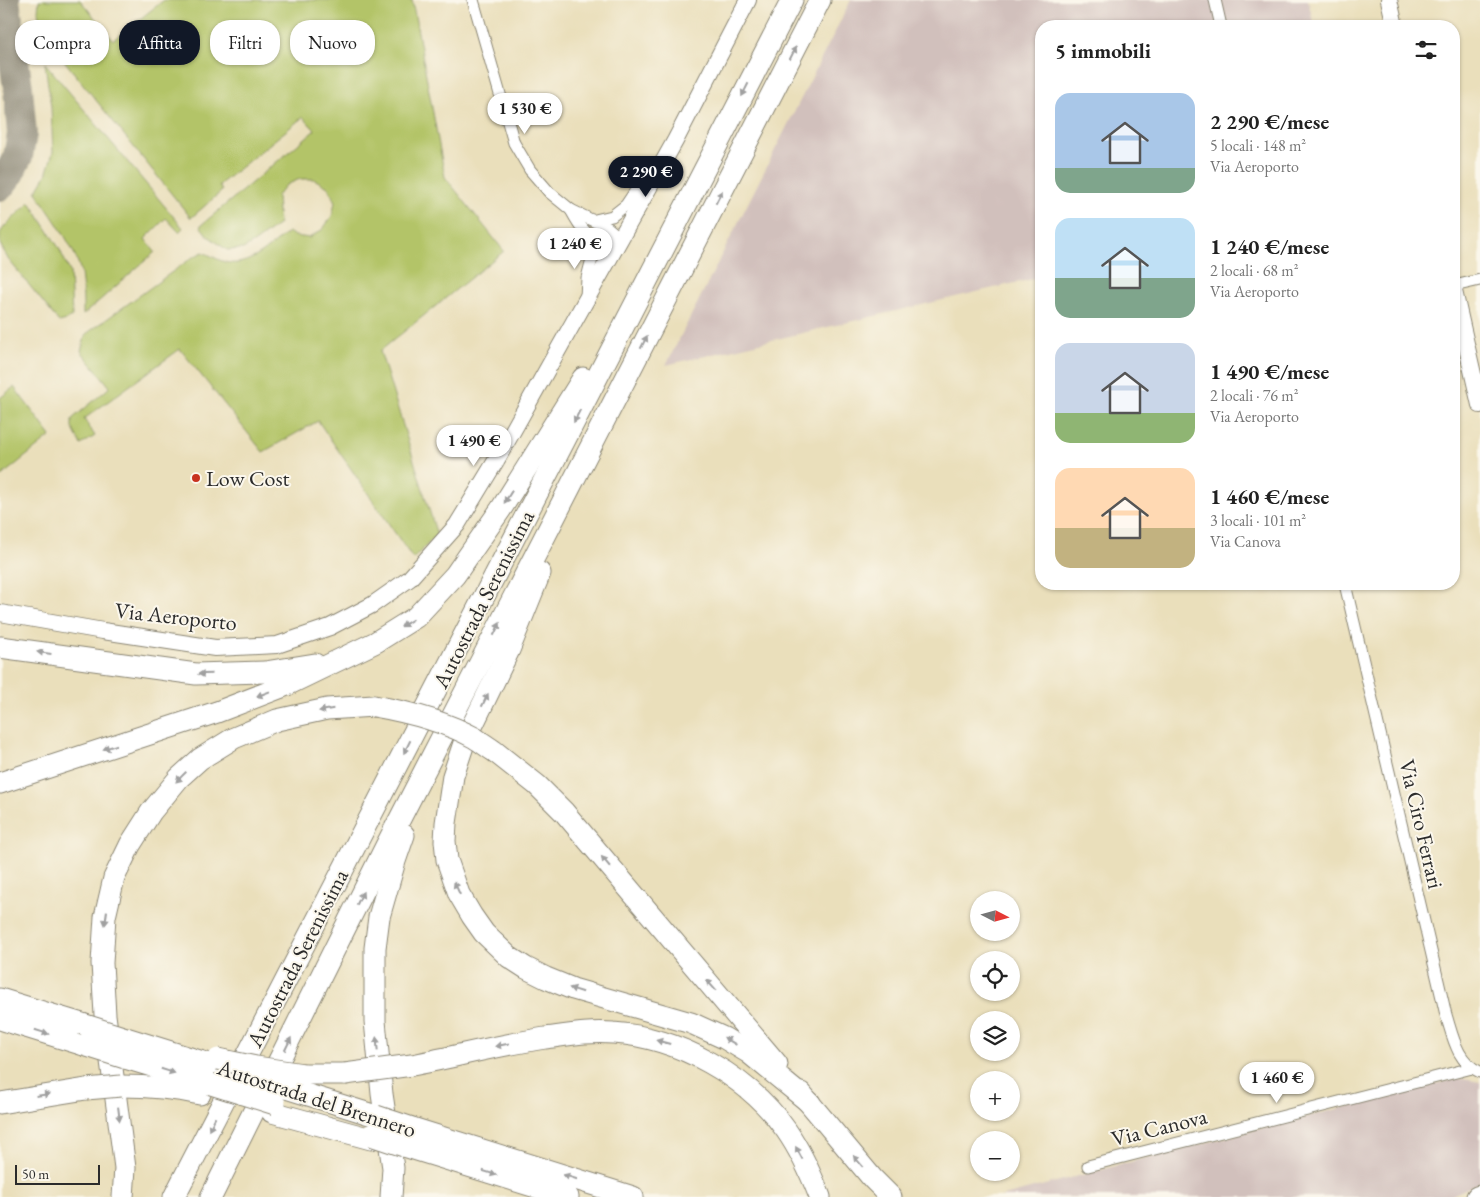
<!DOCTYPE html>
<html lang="it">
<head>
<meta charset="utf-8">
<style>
	body { margin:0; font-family:"EB Garamond",serif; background:#f2f2f2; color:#222; height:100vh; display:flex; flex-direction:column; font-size:19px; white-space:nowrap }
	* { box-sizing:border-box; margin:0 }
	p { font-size:16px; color:#767676 }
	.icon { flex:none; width:28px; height:28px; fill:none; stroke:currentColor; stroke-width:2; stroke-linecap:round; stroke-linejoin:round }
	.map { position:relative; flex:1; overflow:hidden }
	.details { position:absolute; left:1035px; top:20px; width:425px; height:570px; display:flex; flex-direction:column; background:#fff; border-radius:20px; box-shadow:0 1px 4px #0004 }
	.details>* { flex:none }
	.top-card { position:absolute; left:15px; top:20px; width:475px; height:45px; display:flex; gap:10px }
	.needle { width:32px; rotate:96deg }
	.buttons { position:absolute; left:970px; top:891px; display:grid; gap:10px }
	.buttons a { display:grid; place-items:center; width:50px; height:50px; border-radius:50%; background:#fff; box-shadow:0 1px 4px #0004; font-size:25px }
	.scale { position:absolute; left:15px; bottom:12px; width:85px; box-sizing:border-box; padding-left:5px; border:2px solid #2b2b2b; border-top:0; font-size:14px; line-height:18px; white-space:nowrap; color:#2b2b2b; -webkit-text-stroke:4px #fbf7ec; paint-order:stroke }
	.price { position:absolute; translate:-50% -42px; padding:0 11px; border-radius:18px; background:#fff; color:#222; font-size:16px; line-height:32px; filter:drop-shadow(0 1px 2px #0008) }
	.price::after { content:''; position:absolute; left:50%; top:30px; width:15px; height:11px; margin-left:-8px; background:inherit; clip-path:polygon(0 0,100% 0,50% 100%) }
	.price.selected { background:#111827; color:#fff }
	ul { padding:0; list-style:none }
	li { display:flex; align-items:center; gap:15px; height:125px; padding:0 20px }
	li span { display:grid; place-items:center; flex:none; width:140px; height:100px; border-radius:15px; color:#555 }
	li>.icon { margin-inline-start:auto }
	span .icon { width:60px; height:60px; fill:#fffc; stroke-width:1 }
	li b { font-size:21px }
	h2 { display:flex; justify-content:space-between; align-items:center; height:60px; padding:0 20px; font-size:21px }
	.chip { padding:0 18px; border-radius:20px; background:#fff; box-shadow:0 1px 4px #0004; font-size:18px; line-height:45px }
	.chip.selected { background:#111827; color:#fff }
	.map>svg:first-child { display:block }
	.industrial { fill:#d1c0bc }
	.green { fill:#b3c467; stroke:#6f7849 }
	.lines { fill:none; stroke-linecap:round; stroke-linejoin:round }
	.taxiway { stroke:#8a8573; stroke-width:30 }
	.street-casing { stroke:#8a8573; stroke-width:13 }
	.secondary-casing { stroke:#8a8573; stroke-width:18 }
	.highway-casing { stroke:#8a8573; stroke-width:23 }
	.street { stroke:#fff; stroke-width:11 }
	.secondary { stroke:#fff; stroke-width:16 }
	.highway { stroke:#fff; stroke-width:21 }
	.highway-bridge-casing { stroke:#8a8573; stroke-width:23; stroke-linecap:butt }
	.highway-bridge { stroke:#fff; stroke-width:21 }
	.oneway { fill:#a0a0a0 }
	.poi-dot { fill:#c8321e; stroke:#fbf7ec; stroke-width:2 }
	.labels { text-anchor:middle; stroke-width:4; stroke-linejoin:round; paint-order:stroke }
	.poi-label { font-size:22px; fill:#2b2b2b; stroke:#fbf7ec; text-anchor:start }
	.street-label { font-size:22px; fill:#2b2b2b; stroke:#fbf7ec }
</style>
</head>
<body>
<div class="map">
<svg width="1480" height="1197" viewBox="0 0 1480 1197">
	<rect width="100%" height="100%" fill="#fbf7ec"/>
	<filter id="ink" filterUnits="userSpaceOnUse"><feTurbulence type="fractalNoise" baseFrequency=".02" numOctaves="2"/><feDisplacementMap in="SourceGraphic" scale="10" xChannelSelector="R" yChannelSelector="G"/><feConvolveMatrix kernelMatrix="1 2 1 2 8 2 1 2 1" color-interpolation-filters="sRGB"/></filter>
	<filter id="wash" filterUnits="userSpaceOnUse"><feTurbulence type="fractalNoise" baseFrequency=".0096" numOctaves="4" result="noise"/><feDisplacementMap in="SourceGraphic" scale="20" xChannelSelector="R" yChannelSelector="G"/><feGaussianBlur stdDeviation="1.12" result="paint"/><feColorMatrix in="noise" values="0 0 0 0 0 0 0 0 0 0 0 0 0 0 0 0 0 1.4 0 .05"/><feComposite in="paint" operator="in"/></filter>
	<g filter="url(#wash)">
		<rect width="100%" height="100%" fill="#eadfbb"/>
		<g class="industrial">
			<polygon points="851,0 1308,0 1314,26 1041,26 1041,277 666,365"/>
			<polygon points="1458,1078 1480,1082 1480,1182 1448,1197 1000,1197 1130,1162"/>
		</g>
		<g class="green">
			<path d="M39,0H80L113,40L164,0H412L445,177L504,251L380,351L437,535L413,559L318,421L263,452L180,349L84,419L95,436L81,445L72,427V419L110,387L81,351L86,334L193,257L203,252C210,255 218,260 225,262C248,269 272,245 288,232L295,236L309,238L323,229L332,216L335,202L328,187L314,179H300L286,185L277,196L279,224L255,242L243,249L227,250L208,236L200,226L315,130L303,117L219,185L222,191L191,218L41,32L38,11Z"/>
			<path d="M45,63L183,228L179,232L166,218L145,239L155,252L83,315C83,301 83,287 81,273C76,248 50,214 36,192L46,175L53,152L51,107Z"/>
			<polygon points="30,202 59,248 70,272 72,317 67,320 59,322 8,259 0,244 0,233 5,226"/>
			<polygon points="14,387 51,436 0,477 0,398"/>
		</g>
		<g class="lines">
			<polyline class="taxiway" points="0,186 9,174 18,156 22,134 18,88 5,0"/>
		</g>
	</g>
	<g filter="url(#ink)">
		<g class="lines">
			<defs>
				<g id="street">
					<polyline points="473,0 514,143 530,170 549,192 571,210 608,228 621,239"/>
					<polyline points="1215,0 1221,26"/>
					<path d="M571,210C578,223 587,240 604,241C610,241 615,240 621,239"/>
					<polyline points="595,220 612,216 626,205 638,187 654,167"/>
					<polyline points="1454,286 1480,280"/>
					<polyline points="586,298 587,278 593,255 592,238"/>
					<path d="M1345,584L1446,1015C1453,1037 1457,1062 1480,1072"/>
					<polyline points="1088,1166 1472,1068"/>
				</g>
				<g id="secondary">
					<polyline points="1389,0 1395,26"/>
					<polyline points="1454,291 1480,405"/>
					<polyline points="0,613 103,631 215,648 277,645 330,627 372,605 409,579 457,525 497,459 675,141 748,0"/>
				</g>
				<g id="highway">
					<polyline points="540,573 509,650 464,743 453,776 446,823 445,841 447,860 459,894 472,916 484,933 509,957 526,968 546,978 573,989 691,1023 724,1038 749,1053 810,1103"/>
					<polyline points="0,647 196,674 265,672 315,664"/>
					<polyline points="494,751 537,785 564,812 777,1064"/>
					<polyline points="0,783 217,712 287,685 376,642 416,617 455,575 501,509 583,378"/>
					<polyline points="0,999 82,1024"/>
					<polyline points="0,1019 84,1045"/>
					<polyline points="126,1038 222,1068"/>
					<polyline points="125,1058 211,1084"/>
					<path d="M412,1065C457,1056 500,1045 545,1038C568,1035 590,1031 613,1033C678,1037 748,1076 786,1130C800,1150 811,1174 820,1197"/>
					<polyline points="303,1074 345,1074"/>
					<path d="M121,1086C148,1086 173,1088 200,1094"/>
					<polyline points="286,1088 376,1116"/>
					<polyline points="801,1093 873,1179 891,1197"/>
					<polyline points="0,1103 86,1089"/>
					<polyline points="272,1112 371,1139"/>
					<polyline points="412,1128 633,1197"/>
					<polyline points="404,1146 568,1197"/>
					<polyline points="123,1197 125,1168 105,1015 102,963 105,917 114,878 130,845 151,812 179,778 200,759 234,738 277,720 327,709 374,706"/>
					<polyline points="174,1197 792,0"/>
					<polyline points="211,1197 386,846 820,0"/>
					<polyline points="391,1197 393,1168 382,1094 375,1021 375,948 379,917 395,861 404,835"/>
					<polyline points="1477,1197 1480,1196"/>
				</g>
			</defs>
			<use href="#street" class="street-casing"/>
			<use href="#secondary" class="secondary-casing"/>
			<use href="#highway" class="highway-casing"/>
			<use href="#street" class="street"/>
			<use href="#secondary" class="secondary"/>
			<use href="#highway" class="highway"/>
			<defs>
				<g id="highway-bridge">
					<path d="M374,706C408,712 444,721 475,738C481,742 488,747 494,751"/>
					<polyline points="82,1024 126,1038"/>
					<polyline points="84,1045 125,1058"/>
					<polyline points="218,1059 256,1067 303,1074"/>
					<polyline points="345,1074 412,1065"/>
					<polyline points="251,1077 286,1088"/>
					<polyline points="211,1084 275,1104"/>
					<polyline points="86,1089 121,1086"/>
					<polyline points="376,1116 412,1128"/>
					<polyline points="371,1135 404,1146"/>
				</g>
			</defs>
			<use href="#highway-bridge" class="highway-bridge-casing"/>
			<use href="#highway-bridge" class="highway-bridge"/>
		</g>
		<defs><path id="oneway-solid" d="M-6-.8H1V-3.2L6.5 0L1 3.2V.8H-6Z" transform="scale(1.25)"/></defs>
		<g class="oneway">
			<use href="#oneway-solid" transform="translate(793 53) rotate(-63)"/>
			<use href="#oneway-solid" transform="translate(745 90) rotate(117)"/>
			<use href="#oneway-solid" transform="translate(719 197) rotate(-63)"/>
			<use href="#oneway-solid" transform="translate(644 342) rotate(-63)"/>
			<use href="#oneway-solid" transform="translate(577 416) rotate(117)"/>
			<use href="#oneway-solid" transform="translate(508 497) rotate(122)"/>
			<use href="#oneway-solid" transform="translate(407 623) rotate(148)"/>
			<use href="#oneway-solid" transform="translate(497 629) rotate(-63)"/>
			<use href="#oneway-solid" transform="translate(44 653) rotate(-172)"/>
			<use href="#oneway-solid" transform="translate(205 674) rotate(179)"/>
			<use href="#oneway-solid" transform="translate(263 694) rotate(159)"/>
			<use href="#oneway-solid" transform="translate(485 700) rotate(-64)"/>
			<use href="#oneway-solid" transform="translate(326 710) rotate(171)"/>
			<use href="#oneway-solid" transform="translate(110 747) rotate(162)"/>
			<use href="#oneway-solid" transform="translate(407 747) rotate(117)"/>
			<use href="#oneway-solid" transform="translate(181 777) rotate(135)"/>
			<use href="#oneway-solid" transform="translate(606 862) rotate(-130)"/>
			<use href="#oneway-solid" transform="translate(457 888) rotate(-114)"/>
			<use href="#oneway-solid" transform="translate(360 898) rotate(-64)"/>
			<use href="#oneway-solid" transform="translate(106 918) rotate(98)"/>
			<use href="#oneway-solid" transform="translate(711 985) rotate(-131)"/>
			<use href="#oneway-solid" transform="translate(576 990) rotate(-162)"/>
			<use href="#oneway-solid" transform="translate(42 1032) rotate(17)"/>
			<use href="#oneway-solid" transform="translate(730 1041) rotate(-149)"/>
			<use href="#oneway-solid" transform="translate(663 1042) rotate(-165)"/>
			<use href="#oneway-solid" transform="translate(288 1044) rotate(-64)"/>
			<use href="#oneway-solid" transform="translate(377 1044) rotate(-96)"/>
			<use href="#oneway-solid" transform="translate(502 1045) rotate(169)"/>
			<use href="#oneway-solid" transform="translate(168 1071) rotate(17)"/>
			<use href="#oneway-solid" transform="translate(43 1095) rotate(-8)"/>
			<use href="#oneway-solid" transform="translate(119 1114) rotate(83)"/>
			<use href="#oneway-solid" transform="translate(212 1124) rotate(117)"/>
			<use href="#oneway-solid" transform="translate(799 1153) rotate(-118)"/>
			<use href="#oneway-solid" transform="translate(858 1161) rotate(-130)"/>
			<use href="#oneway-solid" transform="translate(490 1173) rotate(17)"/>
			<use href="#oneway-solid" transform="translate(570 1177) rotate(-163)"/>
		</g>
	</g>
	<circle class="poi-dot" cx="196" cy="478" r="5"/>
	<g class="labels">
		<g class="poi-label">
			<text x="206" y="486">Low Cost</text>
		</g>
		<g class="street-label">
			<text transform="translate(483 599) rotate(-63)" y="8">Autostrada Serenissima</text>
			<text transform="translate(176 616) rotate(6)" y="8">Via Aeroporto</text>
			<text transform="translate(1422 824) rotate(77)" y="8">Via Ciro Ferrari</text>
			<text transform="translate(297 958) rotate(-63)" y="8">Autostrada Serenissima</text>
			<text transform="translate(317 1098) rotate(18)" y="8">Autostrada del Brennero</text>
			<text transform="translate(1159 1127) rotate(-14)" y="8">Via Canova</text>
		</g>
	</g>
</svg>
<div class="buttons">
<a><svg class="needle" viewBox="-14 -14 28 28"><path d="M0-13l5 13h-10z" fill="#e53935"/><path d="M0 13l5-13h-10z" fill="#767676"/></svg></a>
<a><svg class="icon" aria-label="locate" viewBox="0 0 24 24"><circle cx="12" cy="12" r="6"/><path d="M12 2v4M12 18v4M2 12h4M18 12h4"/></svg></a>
<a><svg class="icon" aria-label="layers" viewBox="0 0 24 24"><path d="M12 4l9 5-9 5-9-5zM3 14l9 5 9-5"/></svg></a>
<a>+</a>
<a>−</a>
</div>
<div class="scale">50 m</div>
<b class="price" style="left:525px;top:135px">1 530 €</b>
<b class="price selected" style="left:646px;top:198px">2 290 €</b>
<b class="price" style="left:575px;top:270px">1 240 €</b>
<b class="price" style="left:474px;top:467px">1 490 €</b>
<b class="price" style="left:1277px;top:1104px">1 460 €</b>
<div class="top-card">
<a class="chip">Compra</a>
<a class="chip selected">Affitta</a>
<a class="chip">Filtri</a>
<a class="chip">Nuovo</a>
</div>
<section class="details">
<h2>5 immobili<svg class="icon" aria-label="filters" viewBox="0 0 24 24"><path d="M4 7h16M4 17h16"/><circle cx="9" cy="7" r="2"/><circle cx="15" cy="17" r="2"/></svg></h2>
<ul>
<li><span style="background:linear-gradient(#a9c7e8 75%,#7fa58c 0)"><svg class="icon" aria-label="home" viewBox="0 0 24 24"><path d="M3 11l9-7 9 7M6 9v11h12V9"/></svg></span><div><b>2 290 €/mese</b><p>5 locali · 148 m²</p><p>Via Aeroporto</p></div></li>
<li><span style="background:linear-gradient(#bfe0f5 60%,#7fa58c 0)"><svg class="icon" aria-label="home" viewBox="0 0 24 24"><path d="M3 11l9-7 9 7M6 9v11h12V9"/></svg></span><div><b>1 240 €/mese</b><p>2 locali · 68 m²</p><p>Via Aeroporto</p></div></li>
<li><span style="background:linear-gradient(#c9d6e8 70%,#8fb573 0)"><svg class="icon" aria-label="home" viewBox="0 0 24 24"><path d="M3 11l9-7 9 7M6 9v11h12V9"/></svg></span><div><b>1 490 €/mese</b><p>2 locali · 76 m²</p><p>Via Aeroporto</p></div></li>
<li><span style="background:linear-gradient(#ffd9b3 60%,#c2b280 0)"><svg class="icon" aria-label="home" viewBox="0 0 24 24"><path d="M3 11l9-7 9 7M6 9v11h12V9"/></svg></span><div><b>1 460 €/mese</b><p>3 locali · 101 m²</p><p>Via Canova</p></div></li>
</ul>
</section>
</div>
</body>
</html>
